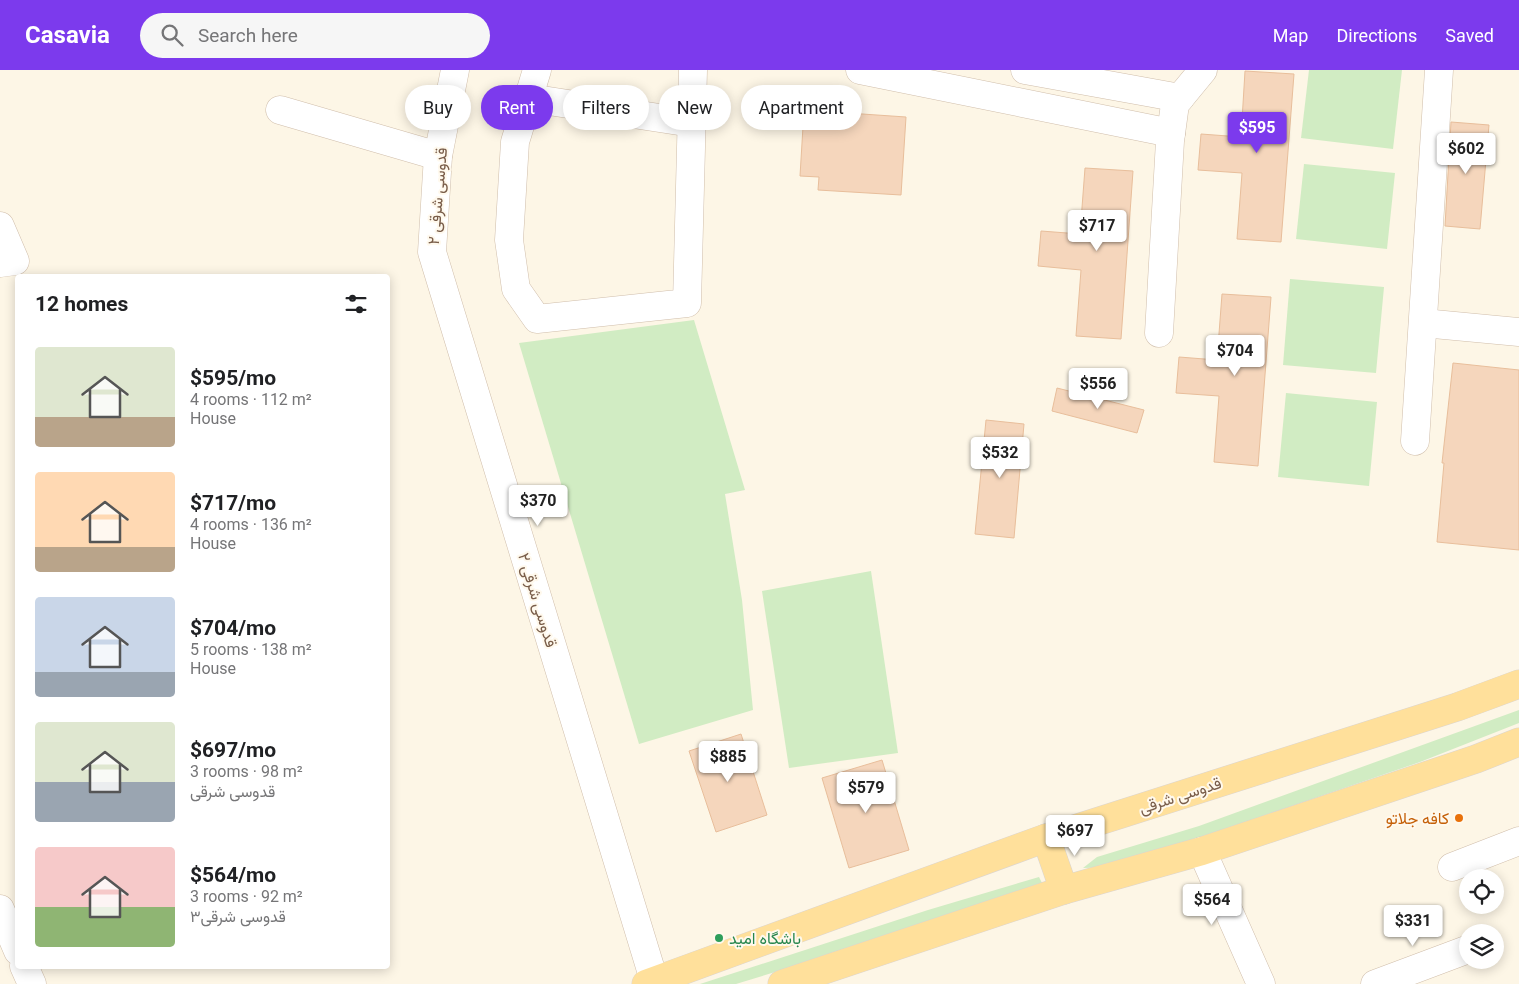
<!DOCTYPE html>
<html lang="en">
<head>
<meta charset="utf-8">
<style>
	body { margin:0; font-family:Roboto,Vazirmatn,sans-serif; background:#f6f6f6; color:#202124; height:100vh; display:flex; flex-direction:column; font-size:19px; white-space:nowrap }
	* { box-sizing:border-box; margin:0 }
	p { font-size:16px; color:#757577 }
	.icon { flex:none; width:28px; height:28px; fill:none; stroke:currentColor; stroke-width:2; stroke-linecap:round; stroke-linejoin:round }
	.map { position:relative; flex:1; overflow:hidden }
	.panel { position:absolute; left:15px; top:204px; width:375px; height:695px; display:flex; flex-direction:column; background:#fff; border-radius:5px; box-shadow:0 2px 12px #0003 }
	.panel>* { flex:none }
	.guide { position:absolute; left:405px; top:15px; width:475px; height:45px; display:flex; gap:10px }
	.controls { position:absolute; left:1459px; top:799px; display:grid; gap:10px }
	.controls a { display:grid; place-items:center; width:45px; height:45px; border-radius:50%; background:#fff; box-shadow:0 2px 12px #0003; font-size:25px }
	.price { position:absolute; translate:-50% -42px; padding:0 11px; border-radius:5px; background:#fff; color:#222; font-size:16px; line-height:32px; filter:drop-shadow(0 1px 2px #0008) }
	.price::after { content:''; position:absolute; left:50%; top:30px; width:15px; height:11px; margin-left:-8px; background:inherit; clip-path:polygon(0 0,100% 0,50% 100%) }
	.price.on { background:#7c3aed; color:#fff }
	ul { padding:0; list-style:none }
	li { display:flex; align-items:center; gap:15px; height:125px; padding:0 20px }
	li span { display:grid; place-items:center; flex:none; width:140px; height:100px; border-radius:5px; color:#555 }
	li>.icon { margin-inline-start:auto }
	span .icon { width:60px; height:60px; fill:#fffc; stroke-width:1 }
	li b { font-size:21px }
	h2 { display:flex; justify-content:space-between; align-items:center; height:60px; padding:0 20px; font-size:21px }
	.pill { padding:0 18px; border-radius:22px; background:#fff; box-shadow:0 2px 12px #0003; font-size:18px; line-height:45px }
	.pill.on { background:#7c3aed; color:#fff }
	header { display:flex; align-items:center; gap:30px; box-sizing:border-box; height:70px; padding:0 25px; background:#7c3aed; color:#fff }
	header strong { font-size:24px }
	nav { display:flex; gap:28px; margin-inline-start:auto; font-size:18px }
	.search { width:350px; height:45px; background:#f6f6f6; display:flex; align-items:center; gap:12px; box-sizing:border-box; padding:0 18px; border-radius:28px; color:#757577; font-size:19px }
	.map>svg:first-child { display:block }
	.green { fill:#d1ecc3 }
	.building { fill:#f5d6bc; stroke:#e8be9b }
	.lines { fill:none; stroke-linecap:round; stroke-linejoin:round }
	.minor-casing { stroke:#d0beab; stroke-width:29 }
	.major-casing { stroke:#dcd5d0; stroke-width:29 }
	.minor { stroke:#fff; stroke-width:28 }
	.major { stroke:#ffe09b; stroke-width:28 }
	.food-dot { fill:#e8710a; stroke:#fff9ed; stroke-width:2 }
	.leisure-dot { fill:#2e9e5b; stroke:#fff9ed; stroke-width:2 }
	.labels { text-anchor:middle; stroke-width:4; stroke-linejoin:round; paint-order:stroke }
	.street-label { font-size:16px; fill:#795d49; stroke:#fff9ed }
	.food-label { font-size:16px; fill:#c56008; stroke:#fff9ed; text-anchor:end }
	.leisure-label { font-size:16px; fill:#27864d; stroke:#fff9ed; text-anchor:start }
</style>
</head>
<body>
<header>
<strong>Casavia</strong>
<div class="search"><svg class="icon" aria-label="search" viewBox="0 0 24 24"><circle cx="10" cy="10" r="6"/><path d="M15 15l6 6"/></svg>Search here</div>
<nav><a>Map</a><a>Directions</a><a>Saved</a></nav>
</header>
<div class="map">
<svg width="1519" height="914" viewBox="0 0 1519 914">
	<rect width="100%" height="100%" fill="#fdf6e6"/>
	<g class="green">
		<polygon points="1309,0 1402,0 1393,79 1301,68"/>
		<polygon points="1304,94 1395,103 1387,179 1296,169"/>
		<polygon points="1290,209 1384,217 1376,303 1283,295"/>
		<polygon points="694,250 745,420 725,424 742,530 753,640 639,674 519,273"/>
		<polygon points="1286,323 1377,332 1369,416 1278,407"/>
		<polygon points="871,501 898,683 789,698 762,521"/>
		<polygon points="1519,640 1519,653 1420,692 1114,797 1083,798 1097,787 1199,756"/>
		<polygon points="1039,807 1042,813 941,851 736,914 700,914 928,840"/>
	</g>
	<g class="building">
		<polygon points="1245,1 1294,4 1281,172 1237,169 1242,103 1198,100 1201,64 1241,67"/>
		<polygon points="804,40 906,47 901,125 818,120 819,107 800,106"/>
		<polygon points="1451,52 1489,55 1480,159 1445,156"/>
		<polygon points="1085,98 1133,101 1121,269 1076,266 1081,200 1038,196 1041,161 1080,164"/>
		<polygon points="1222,224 1271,227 1258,396 1214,392 1219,326 1176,323 1179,287 1217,290"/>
		<polygon points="1453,293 1519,300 1519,480 1437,472 1444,393 1442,393"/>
		<polygon points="1057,318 1144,340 1137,363 1052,341"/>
		<polygon points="986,350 1024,354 1014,468 975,464"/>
		<polygon points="741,664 767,745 716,762 689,681"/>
		<polygon points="882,690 909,780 849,798 822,708"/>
	</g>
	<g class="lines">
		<defs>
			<g id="minor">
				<polyline points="455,0 438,86 432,182 654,910"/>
				<polyline points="537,0 515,72 509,170 516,219 537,249 687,233 693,0"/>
				<polyline points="860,0 1171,63"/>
				<polyline points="1025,0 1180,28"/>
				<polyline points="529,28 692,53"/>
				<polyline points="280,40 438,86"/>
				<polyline points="0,156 15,191 0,193"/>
				<polyline points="1423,253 1519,262"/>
				<polyline points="1159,263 1170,71 1175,34 1203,0"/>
				<polyline points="1415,371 1439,0"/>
				<polyline points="1202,781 1261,914"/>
				<polyline points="1452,797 1519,771"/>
				<polyline points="0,839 18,881"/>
				<polyline points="24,896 32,914"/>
				<polyline points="1375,914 1466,880"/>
			</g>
			<g id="major">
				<polyline points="1046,768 1064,820"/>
				<polyline points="646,914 1046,768 1457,637 1519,614"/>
				<polyline points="782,914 1064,820 1202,781 1476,689 1519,672"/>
			</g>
		</defs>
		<use href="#minor" class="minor-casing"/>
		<use href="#major" class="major-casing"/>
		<use href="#minor" class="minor"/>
		<use href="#major" class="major"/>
	</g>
	<circle class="food-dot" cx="1459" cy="748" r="5"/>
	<circle class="leisure-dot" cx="719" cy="868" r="5"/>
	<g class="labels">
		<g class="street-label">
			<text transform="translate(437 126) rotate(-85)" y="6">قدوسی شرقی ۲</text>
			<text transform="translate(538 530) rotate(73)" y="6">قدوسی شرقی ۲</text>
			<text transform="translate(1180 725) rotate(-18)" y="6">قدوسی شرقی</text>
		</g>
		<g class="food-label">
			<text x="1449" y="754">کافه جلاتو</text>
		</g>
		<g class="leisure-label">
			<text x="729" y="874">باشگاه امید</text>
		</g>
	</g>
</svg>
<div class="controls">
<a><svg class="icon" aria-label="locate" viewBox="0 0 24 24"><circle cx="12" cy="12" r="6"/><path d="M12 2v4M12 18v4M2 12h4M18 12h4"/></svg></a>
<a><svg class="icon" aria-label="layers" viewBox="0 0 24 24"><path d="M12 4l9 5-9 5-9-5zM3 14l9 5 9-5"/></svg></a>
</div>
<b class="price on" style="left:1257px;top:84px">$595</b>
<b class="price" style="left:1466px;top:105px">$602</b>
<b class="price" style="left:1097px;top:182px">$717</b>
<b class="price" style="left:1235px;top:307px">$704</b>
<b class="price" style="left:1098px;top:340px">$556</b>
<b class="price" style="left:1000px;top:409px">$532</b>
<b class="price" style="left:538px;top:457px">$370</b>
<b class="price" style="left:728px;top:713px">$885</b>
<b class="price" style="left:866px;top:744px">$579</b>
<b class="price" style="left:1075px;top:787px">$697</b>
<b class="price" style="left:1212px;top:856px">$564</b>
<b class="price" style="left:1413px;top:877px">$331</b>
<div class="guide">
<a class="pill">Buy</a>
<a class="pill on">Rent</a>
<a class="pill">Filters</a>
<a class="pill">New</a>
<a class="pill">Apartment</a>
</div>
<section class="panel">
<h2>12 homes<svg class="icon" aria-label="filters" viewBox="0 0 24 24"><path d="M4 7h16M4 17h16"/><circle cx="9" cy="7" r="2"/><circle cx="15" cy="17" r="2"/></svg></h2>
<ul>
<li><span style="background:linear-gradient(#dfe7d0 70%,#b9a48a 0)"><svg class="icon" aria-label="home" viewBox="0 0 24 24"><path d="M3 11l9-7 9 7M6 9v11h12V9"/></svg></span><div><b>$595/mo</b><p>4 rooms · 112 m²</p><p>House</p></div></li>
<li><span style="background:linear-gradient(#ffd9b3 75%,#b9a48a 0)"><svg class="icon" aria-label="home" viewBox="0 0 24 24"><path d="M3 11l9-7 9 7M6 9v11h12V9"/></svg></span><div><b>$717/mo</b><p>4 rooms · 136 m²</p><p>House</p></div></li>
<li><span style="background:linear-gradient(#c9d6e8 75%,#9aa5b1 0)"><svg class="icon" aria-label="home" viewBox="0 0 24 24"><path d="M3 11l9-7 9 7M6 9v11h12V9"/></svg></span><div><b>$704/mo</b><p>5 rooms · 138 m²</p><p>House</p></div></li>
<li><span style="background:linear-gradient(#dfe7d0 60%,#9aa5b1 0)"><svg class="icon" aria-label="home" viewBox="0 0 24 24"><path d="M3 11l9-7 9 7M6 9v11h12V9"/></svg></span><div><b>$697/mo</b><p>3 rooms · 98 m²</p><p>قدوسی شرقی</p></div></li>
<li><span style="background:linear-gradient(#f6c9c9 60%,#8fb573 0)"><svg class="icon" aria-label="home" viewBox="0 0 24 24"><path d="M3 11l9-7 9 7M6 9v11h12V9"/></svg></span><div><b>$564/mo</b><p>3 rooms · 92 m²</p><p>قدوسی شرقی۳</p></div></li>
</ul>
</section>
</div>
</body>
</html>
